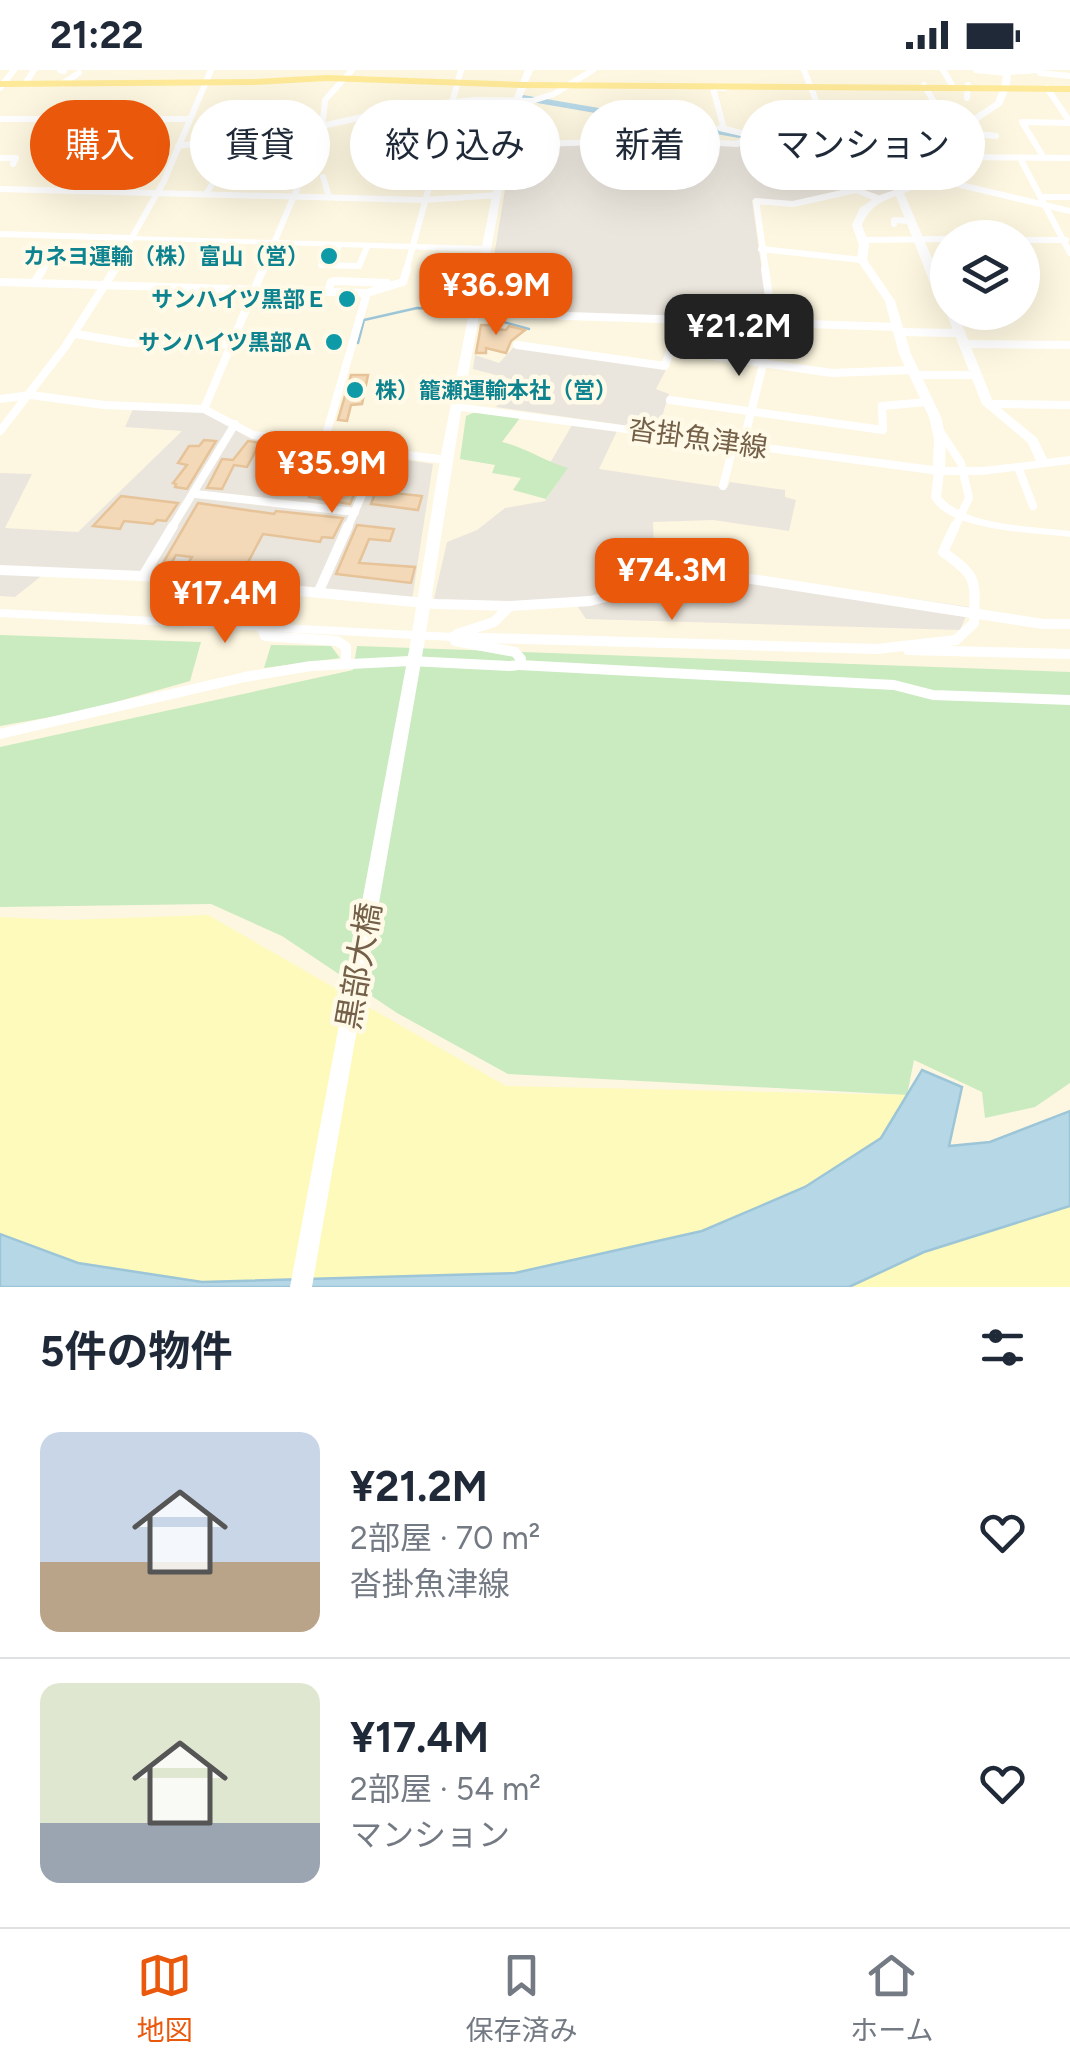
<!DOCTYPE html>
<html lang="ja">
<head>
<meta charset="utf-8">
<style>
	body { margin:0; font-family:Figtree,"Noto Sans JP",sans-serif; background:#f6f6f7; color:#1f2937; height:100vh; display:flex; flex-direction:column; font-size:38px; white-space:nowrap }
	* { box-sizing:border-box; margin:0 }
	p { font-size:32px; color:#747a83 }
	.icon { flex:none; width:55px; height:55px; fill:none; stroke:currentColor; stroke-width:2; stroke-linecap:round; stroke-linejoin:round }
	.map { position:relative; height:1217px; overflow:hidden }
	.sheet { display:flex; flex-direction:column; background:#fff; flex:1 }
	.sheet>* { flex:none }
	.hud { position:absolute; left:30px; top:30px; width:1010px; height:90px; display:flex; gap:20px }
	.fabs { position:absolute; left:930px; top:150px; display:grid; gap:20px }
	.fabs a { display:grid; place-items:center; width:110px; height:110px; border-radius:50%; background:#fff; box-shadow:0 10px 40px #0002; font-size:50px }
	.price { position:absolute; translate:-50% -85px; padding:0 22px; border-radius:20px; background:#ea580c; color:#fff; font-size:32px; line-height:65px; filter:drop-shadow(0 2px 5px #0008) }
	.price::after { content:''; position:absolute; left:50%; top:60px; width:30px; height:22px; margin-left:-15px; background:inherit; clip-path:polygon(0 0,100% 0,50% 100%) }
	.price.active { background:#222; color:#fff }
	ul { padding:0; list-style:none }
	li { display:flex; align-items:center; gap:30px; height:250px; padding:0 40px }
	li+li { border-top:2px solid #e0e1e3 }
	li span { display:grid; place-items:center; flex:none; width:280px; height:200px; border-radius:20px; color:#555 }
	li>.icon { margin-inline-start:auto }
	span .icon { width:120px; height:120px; fill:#fffc; stroke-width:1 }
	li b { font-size:42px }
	h2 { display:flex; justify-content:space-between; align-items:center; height:120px; padding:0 40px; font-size:42px }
	.pill { padding:0 35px; border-radius:45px; background:#fff; box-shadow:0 10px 40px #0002; font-size:35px; line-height:90px }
	.pill.active { background:#ea580c; color:#fff }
	.status { display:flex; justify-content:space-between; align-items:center; height:70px; padding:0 50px; background:#fff; direction:ltr }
	.status svg { height:28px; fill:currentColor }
	.menu { display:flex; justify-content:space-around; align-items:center; height:140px; border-top:2px solid #e0e1e3; background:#fff; font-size:28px; color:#747a83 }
	.menu a { display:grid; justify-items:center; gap:5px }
	.menu .active { color:#ea580c }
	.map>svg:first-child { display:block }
	.industrial { fill:#ebe6dd }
	.green { fill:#caeac0 }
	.sand { fill:#fdfabb }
	.water { fill:#b6d7e6; stroke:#9cc5d8; stroke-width:2.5 }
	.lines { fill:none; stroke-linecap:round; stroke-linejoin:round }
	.stream { stroke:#9cc5d8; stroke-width:2.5 }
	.river { fill:#b6d7e6; fill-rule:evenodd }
	.building { fill:#f3d9b8; stroke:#e6c398; stroke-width:2.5 }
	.minor-far2 { stroke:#fff; stroke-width:6 }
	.minor-far1 { stroke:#fff; stroke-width:8 }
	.minor { stroke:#fff; stroke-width:10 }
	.tertiary { fill:#fff; fill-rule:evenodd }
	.secondary { fill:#fff; fill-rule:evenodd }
	.primary { fill:#fde998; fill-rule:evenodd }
	.culture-dot { fill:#0f9aa8; stroke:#fffae8; stroke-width:4 }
	.labels { text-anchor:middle; stroke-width:9; stroke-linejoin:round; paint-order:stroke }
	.far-culture-label { font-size:22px; font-weight:bold; fill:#0d838f; stroke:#fffae8; text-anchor:end }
	.street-label { font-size:28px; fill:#745f48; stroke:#fffae8 }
	.near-street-label { font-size:32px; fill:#745f48; stroke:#fffae8 }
</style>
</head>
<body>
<div class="status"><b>21:22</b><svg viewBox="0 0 49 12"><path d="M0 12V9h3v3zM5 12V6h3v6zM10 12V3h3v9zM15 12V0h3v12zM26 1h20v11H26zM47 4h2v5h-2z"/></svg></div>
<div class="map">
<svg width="1070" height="1217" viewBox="0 0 1070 1217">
	<rect width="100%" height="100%" fill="#fdf7e1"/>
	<g class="industrial">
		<polygon points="751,71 920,112 879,125 855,117 791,132 752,130 769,252 485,241 512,77 663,72 733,75"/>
		<polygon points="514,277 667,298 656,319 669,324 658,360 496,337 518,311 473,299 475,285 499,293"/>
		<polygon points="133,339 206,341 254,368 433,394 412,530 49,500 15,527 0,526 0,403 32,404 5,458 78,462 182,361 125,357"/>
		<polygon points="572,355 617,361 599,399 727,418 730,412 785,420 785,427 796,430 789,461 713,450 653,452 654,479 675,482 681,494 676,504 718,501 970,537 960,560 586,549 574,531 433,533 447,472 477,460 505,438 545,431 567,399 550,393"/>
	</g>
	<g class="green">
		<path d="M475,342L520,348L502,372C527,378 543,391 568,398L546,429L513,420L521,408L492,403L495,395L460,389L466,346Z"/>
		<polygon points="0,565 201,572 190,611 84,641 0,656"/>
		<polygon points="271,575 331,576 340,588 264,598"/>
		<polygon points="357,576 1070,602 1070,1013 1035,1037 985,1048 982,1022 914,990 907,1025 508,1004 397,943 282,866 211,834 0,837 0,677 353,600"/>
	</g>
	<g class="sand">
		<polygon points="208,845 506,1016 907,1025 881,1068 805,1117 702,1161 515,1203 202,1212 78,1193 0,1164 0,847 66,850"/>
		<polygon points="1070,1136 1070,1217 849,1217 924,1182"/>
	</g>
	<polygon class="water" points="922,1000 962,1017 949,1076 990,1072 1070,1041 1070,1136 924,1182 849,1217 0,1217 0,1164 78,1193 202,1212 515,1203 702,1161 805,1117 881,1068"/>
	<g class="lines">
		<g class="stream">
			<polyline points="485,247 529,259"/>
			<polyline points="358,273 364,250 417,238 468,241"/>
		</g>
		<g class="river">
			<polygon points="523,25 739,62 744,65 739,68 520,30 518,28"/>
			<polygon points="779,72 944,111 949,114 944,117 775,77 774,75"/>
		</g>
	</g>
	<g class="building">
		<polygon points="481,255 494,255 493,259 506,260 509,256 525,260 511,271 506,283 486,278 486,283 476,283"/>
		<polygon points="351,305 368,305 362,334 351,335 347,351 338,350"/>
		<polygon points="204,370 216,371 187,419 175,417 176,414 173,413 187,395 178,393 189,376 199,376"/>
		<polygon points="248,371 260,373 247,397 234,395 222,419 207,418 222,389 233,390"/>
		<polygon points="344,396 361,396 353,410 360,411 350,434 309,427 318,406 336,408"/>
		<polygon points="376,421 422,426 418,440 371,434"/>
		<polygon points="121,426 178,433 166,451 157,450 153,454 124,451 120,459 93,456"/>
		<polygon points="198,433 274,444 276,441 343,448 333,468 322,467 320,472 263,464 247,494 188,493 192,487 176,485 171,494 163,493"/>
		<polygon points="357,455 394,459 390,471 369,469 359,493 415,497 411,513 336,504"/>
	</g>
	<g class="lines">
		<g class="minor-far2">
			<polyline points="60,0 64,1"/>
			<polyline points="804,0 838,87"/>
			<polyline points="943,0 952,15"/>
			<polyline points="976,0 1007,3"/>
			<polyline points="1007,2 1040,0"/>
			<polyline points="1040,3 1070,6"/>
			<polyline points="25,14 34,0"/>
			<polyline points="62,14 79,3"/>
			<polyline points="924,15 941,44"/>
			<polyline points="0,18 14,0"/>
			<polyline points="1047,18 1070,52"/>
			<polyline points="967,28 968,15"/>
			<polyline points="0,49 190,49"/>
			<polyline points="720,58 1070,141"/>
			<polyline points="724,59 713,18 725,18"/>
			<polyline points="967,63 996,66"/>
			<polyline points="506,75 662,70 737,74 752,66"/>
			<polyline points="178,76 322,56 412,36 475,30 532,31 554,24 593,0"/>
			<polyline points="945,87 1070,88"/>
			<polyline points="0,88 16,88 13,94"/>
			<polyline points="1020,88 1070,183"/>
			<polyline points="1044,88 1022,52 1070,53"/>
			<polyline points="867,94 896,82 951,81"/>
			<polyline points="323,107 329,127"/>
			<polyline points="0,119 424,130 498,125"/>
			<polyline points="206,124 214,111 248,89"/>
			<polyline points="1042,127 1070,127"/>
			<polyline points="894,154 894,150 910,151"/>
			<polyline points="0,164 132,168"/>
			<polyline points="862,170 948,169"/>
			<polyline points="1022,170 1066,170"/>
			<polyline points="761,179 862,190"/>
			<polyline points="321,195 359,196 367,177"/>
			<polyline points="333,195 338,177"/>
			<polyline points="42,201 47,193"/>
			<polyline points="113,201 164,111 211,0"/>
			<polyline points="262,201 322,60 325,30 352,0"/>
			<polyline points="406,201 461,0"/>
			<polyline points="766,201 756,131 793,134 856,120 879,129"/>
		</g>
		<g class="minor-far1">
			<polyline points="0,212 367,223 403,212 407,199"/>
			<polyline points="34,213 43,199"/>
			<polyline points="328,222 331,212 336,211 387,213"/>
			<polyline points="476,243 897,257"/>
			<polyline points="899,262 959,263"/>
			<polyline points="76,264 129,273 231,274"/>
			<polyline points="964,274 1070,275"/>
			<polyline points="517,275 665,296 681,249"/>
			<polyline points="671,280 832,303 912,300"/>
			<polyline points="914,305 977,305"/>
			<polyline points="0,329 31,325 104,335 204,339 253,365 446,390"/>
			<polyline points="670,330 883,360 882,336 927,332"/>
			<polyline points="988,334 1070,335"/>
			<polyline points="204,339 263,199"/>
			<polyline points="938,358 961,393 969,428 954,459"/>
			<polyline points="0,361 65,277 115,199"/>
			<polyline points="743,374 773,254 765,199"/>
			<polyline points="323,375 367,223"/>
			<polyline points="1018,397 1033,436"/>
			<polyline points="723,416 734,373"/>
			<polyline points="196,424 355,442"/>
			<polyline points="171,459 235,354"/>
			<polyline points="347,459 380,384"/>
		</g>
		<g class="minor">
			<polyline points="0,500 143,506 436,534 510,536 494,552 457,564"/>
			<polyline points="143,506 173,456"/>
			<polyline points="318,523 348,456"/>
			<polyline points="510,536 590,531 675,509 719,504 1043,554 1070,554"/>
			<polyline points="261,557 265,566 337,571 346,577 346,592"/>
			<path d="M452,567L877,579L956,570L974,553C975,511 979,507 943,482L955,456"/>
			<polyline points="908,580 1070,584"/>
			<polyline points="519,595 894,615 933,625 1070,630"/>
			<polyline points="0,664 245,607 311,596 410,591 510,596 519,595 521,589 515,582 455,571"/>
		</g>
		<g class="tertiary">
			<polygon points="129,166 488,176 492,179 488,182 132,170 128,168"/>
			<path d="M939,398L944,401L941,427C969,457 1032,456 1070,461V467C1035,463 970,461 942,440C939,438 933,431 931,428L934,401Z"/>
			<polygon points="0,539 452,563 458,567 452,571 0,547"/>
		</g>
		<path class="secondary" d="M525,0H533L521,30L510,75L463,334L933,396L934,369L929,347L899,284L885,231L857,190L859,175L852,155L860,138L876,127L922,110L975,45L995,32L1002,15L1003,0H1011L1010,15L1002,35L981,49L928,114L904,123L948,226V238L944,237L933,220L896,126C879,132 869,138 862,155L869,175L867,190L895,231L911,284L941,347L946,369L945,397H982L1036,391L1028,373L982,334L946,242L948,240V242H957L993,332L1037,368L1047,389L1070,386V394L982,405H939L461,341L424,575L312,1217H290L410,575L440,390L502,75L513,30Z"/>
		<polygon class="primary" points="327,5 522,12 1070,16 1070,22 522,18 327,11 255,15 0,17 0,11 255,9"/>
	</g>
	<g class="culture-dot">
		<circle cx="329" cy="186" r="10"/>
		<circle cx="347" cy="229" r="10"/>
		<circle cx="334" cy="272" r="10"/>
		<circle cx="355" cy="320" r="10"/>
	</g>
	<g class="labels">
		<g class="far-culture-label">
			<text x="309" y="194">カネヨ運輸（株）富山（営）</text>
			<text x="327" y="237">サンハイツ黒部Ｅ</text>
			<text x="314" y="280">サンハイツ黒部Ａ</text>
			<text x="375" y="328" text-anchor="start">株）籠瀬運輸本社（営）</text>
		</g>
		<g class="street-label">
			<text transform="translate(698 368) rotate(8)" y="10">沓掛魚津線</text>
		</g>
		<g class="near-street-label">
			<text transform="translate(359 896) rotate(-80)" y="11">黒部大橋</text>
		</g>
	</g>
</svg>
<div class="fabs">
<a><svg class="icon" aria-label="layers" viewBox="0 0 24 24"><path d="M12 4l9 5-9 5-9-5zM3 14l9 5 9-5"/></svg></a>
</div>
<b class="price" style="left:496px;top:268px">¥36.9M</b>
<b class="price active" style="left:739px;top:309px">¥21.2M</b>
<b class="price" style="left:332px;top:446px">¥35.9M</b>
<b class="price" style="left:672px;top:553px">¥74.3M</b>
<b class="price" style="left:225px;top:576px">¥17.4M</b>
<div class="hud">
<a class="pill active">購入</a>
<a class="pill">賃貸</a>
<a class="pill">絞り込み</a>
<a class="pill">新着</a>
<a class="pill">マンション</a>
</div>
</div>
<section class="sheet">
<h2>5件の物件<svg class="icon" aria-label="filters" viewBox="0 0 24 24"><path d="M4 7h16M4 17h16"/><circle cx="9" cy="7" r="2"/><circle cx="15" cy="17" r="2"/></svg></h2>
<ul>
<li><span style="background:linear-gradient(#c9d6e8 65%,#b9a48a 0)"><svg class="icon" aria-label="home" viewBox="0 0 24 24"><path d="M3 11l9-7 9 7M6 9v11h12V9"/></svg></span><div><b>¥21.2M</b><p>2部屋 · 70 m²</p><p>沓掛魚津線</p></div><svg class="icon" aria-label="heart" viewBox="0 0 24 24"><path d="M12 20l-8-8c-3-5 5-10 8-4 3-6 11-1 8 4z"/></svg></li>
<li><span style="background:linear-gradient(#dfe7d0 70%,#9aa5b1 0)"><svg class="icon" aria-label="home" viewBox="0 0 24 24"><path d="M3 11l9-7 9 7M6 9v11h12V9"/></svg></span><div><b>¥17.4M</b><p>2部屋 · 54 m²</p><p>マンション</p></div><svg class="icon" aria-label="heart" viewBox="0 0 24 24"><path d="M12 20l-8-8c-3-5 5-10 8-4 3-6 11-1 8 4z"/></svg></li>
</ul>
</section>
<nav class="menu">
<a class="active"><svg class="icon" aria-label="map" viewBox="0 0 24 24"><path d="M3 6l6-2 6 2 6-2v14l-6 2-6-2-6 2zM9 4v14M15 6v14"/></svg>地図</a>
<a><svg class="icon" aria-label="saved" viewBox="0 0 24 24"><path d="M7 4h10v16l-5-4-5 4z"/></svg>保存済み</a>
<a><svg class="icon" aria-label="home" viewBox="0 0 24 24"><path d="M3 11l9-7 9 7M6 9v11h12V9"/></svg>ホーム</a>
</nav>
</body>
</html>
